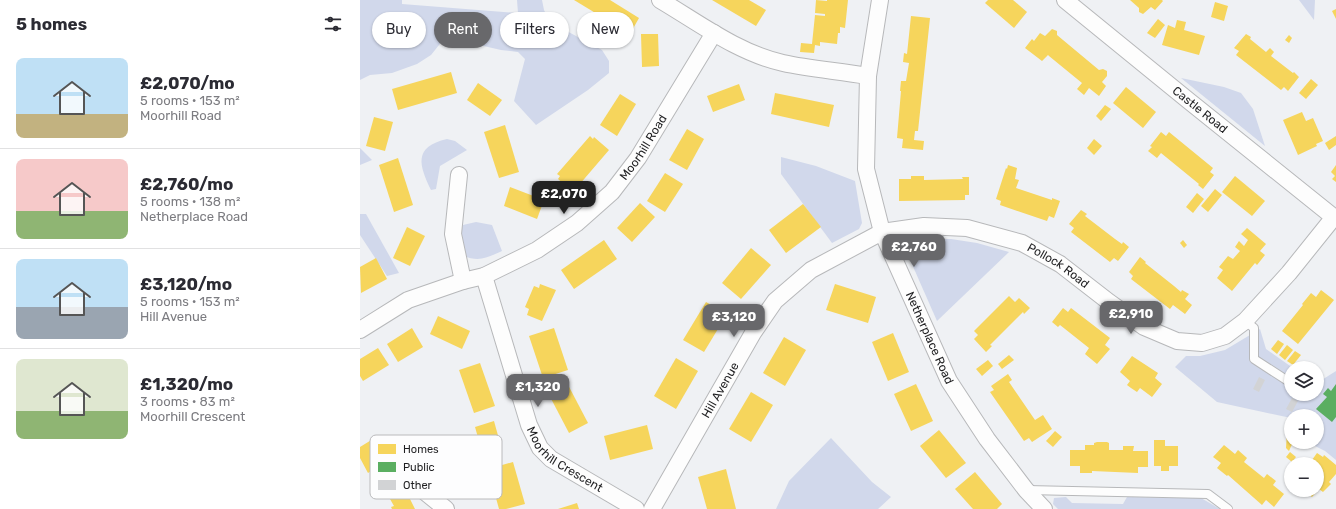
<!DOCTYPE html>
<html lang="en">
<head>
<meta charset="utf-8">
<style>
	body { margin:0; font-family:Rubik,sans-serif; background:#f7f7f7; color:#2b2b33; height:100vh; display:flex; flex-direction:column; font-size:15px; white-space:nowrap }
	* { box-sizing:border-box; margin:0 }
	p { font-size:13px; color:#7c7c81 }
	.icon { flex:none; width:22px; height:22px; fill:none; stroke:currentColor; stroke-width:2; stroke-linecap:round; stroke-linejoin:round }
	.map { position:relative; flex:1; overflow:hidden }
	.details { display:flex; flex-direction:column; background:#fff; width:360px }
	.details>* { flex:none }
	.banner { position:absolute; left:12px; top:12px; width:380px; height:36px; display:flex; gap:8px }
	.tools { position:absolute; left:924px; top:361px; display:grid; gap:8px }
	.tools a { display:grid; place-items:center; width:40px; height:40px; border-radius:50%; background:#fff; box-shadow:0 1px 3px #0004; font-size:20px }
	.price { position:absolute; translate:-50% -34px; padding:0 9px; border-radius:8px; background:#68686b; color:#fff; font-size:13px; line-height:26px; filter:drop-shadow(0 1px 2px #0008) }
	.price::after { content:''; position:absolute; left:50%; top:24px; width:12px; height:9px; margin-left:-6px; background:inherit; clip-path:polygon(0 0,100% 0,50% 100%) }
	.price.active { background:#222; color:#fff }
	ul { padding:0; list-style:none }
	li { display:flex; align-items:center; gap:12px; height:100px; padding:0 16px }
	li+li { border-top:1px solid #e1e1e2 }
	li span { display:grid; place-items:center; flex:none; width:112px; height:80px; border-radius:8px; color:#555 }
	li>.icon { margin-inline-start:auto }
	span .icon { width:48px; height:48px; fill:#fffc; stroke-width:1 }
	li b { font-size:17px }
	h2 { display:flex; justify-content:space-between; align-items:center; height:48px; padding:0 16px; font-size:17px }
	.pill { padding:0 14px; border-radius:18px; background:#fff; box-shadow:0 1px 3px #0004; font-size:14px; line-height:36px }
	.pill.active { background:#68686b; color:#fff }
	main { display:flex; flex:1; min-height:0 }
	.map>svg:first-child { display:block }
	.green { fill:#d1d8eb }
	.homes { fill:#f6d55c }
	.public { fill:#5aae61 }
	.building { fill:#d2d3d5 }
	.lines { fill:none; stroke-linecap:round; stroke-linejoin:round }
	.lane-casing { stroke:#b7b8ba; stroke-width:10 }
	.street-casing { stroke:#b7b8ba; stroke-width:18 }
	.lane { stroke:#fdfdfd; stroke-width:8 }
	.street { stroke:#fdfdfd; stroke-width:16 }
	.labels { text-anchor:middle; stroke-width:4; stroke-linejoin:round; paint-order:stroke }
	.street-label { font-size:12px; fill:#1f1f21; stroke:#fdfdfe }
	.key { fill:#fdfdfe; stroke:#bababc; stroke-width:1 }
	.key-label { font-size:11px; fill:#1f1f21 }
</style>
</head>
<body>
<main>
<section class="details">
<h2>5 homes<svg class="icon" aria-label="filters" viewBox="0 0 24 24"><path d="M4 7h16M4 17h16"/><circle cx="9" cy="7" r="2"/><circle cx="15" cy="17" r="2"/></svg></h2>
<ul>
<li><span style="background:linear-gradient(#bfe0f5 70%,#c2b280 0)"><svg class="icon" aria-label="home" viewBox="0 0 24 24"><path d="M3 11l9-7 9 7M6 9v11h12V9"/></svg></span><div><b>£2,070/mo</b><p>5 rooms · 153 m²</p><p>Moorhill Road</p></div></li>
<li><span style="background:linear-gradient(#f6c9c9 65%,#8fb573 0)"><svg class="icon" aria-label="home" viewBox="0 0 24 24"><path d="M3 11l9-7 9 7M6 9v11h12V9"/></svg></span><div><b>£2,760/mo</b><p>5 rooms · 138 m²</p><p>Netherplace Road</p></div></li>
<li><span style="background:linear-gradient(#bfe0f5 60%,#9aa5b1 0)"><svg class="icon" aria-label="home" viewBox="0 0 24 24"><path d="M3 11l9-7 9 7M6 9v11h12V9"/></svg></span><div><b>£3,120/mo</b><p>5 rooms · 153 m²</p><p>Hill Avenue</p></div></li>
<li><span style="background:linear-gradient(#dfe7d0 65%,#8fb573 0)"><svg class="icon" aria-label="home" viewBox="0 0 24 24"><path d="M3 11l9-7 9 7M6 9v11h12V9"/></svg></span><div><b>£1,320/mo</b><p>3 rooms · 83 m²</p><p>Moorhill Crescent</p></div></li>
</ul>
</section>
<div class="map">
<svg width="976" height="509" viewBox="0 0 976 509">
	<rect width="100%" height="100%" fill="#eff1f4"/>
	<g class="green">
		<polygon points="0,0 42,0 42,4 158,13 157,0 182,0 184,10 190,22 242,50 249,61 249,73 228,90 176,125 154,101 165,59 158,52 141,50 115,44 83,40 71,55 57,64 32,73 10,75 0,80"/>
		<polygon points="939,0 955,0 954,20"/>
		<polygon points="821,78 864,87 881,93 893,109 905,146"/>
		<path d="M87,139L95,141L107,150L80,166L76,189L71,190C59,165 53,147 87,139Z"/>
		<polygon points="0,148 12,160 0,165"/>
		<polygon points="421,157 456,166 495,181 502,223 499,229 472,243 421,174"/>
		<polygon points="0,214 6,214 39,273 27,276 0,235"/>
		<path d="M116,222L132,225L142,251C126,258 120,262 103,256L99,236L103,225Z"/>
		<polygon points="563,239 591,239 617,243 649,252 577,321 551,262 550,252 551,243"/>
		<polygon points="900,329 906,349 933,368 931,368 931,394 957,394 957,383 976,371 976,460 965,451 949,443 957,442 957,435 958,433 957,431 957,416 931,416 931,418 857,402 815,367 826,356 840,356 865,350"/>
		<polygon points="471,438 512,482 531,497 518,509 416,509 429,481"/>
		<polygon points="706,497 712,503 763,504 767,497 841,498 860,509 698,509 693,504 694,498"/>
	</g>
	<g class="homes">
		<polygon points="214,0 250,0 279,18 270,34"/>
		<polygon points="352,0 389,0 406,10 396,26"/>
		<polygon points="456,0 467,1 467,0 488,0 485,28 480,27 480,33 478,33 477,44 460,42 460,46 455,45 454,53 440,52 441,43 452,44 455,15 465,16 465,14 455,13"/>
		<polygon points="628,0 653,0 667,12 654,28 625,3"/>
		<polygon points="770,0 802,0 803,1 795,10 791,7 783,14 779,12 779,8"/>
		<polygon points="855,2 868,6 864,21 851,17"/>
		<polygon points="976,9 976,19 972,11"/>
		<polygon points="551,16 570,18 558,131 555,131 554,140 564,141 563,150 542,148 543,139 537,138 541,91 540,91 541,81 546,81 549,63 543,62 544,53 547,54"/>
		<polygon points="798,19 805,25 795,38 787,33"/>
		<polygon points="817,20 826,22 824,30 845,36 839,55 802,45 808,25 815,28"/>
		<polygon points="692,29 697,31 697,35 739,70 743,69 747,71 747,76 742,82 746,86 739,96 729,88 724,95 717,89 722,83 689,56 688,55 682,61 665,48 672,39 674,41 680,33 685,36"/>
		<polygon points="281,34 298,34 299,66 282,67"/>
		<polygon points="886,34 891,37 890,39 906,52 910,48 914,52 911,56 933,73 934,72 939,77 928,91 924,87 921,90 876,55 879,51 874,48"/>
		<polygon points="929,35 932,38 929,43 925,40"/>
		<polygon points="91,72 97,93 38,110 32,89"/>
		<polygon points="951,79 958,85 946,99 939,93"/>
		<polygon points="118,83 142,100 130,116 107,100"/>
		<polygon points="379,84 385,100 353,112 347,96"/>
		<polygon points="766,87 796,112 783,128 753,103"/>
		<polygon points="415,93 474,105 469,127 411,114"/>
		<polygon points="260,94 276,104 257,136 240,125"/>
		<polygon points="745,105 751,109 741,121 736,116"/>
		<polygon points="942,112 946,121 953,118 963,141 956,144 957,146 938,155 923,120"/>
		<polygon points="14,117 33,122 25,151 6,146"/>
		<polygon points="145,125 159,172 139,178 124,132"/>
		<polygon points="327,129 344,139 327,170 309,160"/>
		<polygon points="801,132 806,136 809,132 853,168 850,172 854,175 843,189 838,185 839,184 801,153 797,158 788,151 792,147 790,146"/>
		<polygon points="230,136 233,139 234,137 249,150 213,192 198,179 200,176 197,174"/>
		<polygon points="976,136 976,145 969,150 965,143"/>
		<polygon points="734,139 742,146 734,155 727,148"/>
		<polygon points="38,158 53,205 34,212 19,165"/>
		<polygon points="648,165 657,168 655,179 659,180 656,188 692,200 692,198 700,201 694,218 689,216 687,221 640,205 641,201 636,199 646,168 647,169"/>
		<polygon points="976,165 976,182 972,179 975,176 971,172"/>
		<polygon points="305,173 323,184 305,212 287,201"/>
		<polygon points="551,176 564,176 564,180 603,179 602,177 609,177 609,195 605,195 605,200 539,201 539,179 551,179"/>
		<polygon points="875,176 905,201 892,216 862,192"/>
		<polygon points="150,187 184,200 177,219 144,206"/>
		<polygon points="855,189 862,195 848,212 841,206"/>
		<polygon points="837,193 844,199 833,213 826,207"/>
		<polygon points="280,203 295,217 272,242 257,228"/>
		<polygon points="443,204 461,227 426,253 409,230"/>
		<polygon points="721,210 727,214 725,216 755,239 762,244 763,242 769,247 758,261 754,258 750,262 711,232 714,228 709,224"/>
		<polygon points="47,227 65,236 50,266 33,258"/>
		<polygon points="887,228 906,244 900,251 905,255 897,265 895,263 872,291 857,278 863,270 859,267 868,256 873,259 880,251 875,247 879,241 884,246 888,240 881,234"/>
		<polygon points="244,240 257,259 214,289 201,270"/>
		<polygon points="823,240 827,245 824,248 820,243"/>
		<polygon points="391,248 411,265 381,299 362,283"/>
		<polygon points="780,257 786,262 785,263 814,286 821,292 822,290 829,294 825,299 832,305 825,314 813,305 810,309 771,279 773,276 769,272"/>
		<polygon points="16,258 27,279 1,293 0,267"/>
		<polygon points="180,284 196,290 182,321 167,315 169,309 165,307 174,286 179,288"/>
		<polygon points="475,284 516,297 508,323 466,310"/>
		<polygon points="961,290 974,300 938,344 922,331 943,305 942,304 951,293 956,297"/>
		<polygon points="649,296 655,302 659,298 670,308 664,314 663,312 630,345 632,346 626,352 614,339 618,335 614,331"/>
		<polygon points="346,302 367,314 344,352 323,340"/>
		<polygon points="703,308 708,312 711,308 750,338 745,345 750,349 737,364 725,354 729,348 700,325 698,327 692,322"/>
		<polygon points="78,316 110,331 102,349 70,334"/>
		<polygon points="52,328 63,347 38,362 27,344"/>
		<polygon points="194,328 208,370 183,378 169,336"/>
		<polygon points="533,333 549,372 528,381 512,342"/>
		<polygon points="424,337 446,350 425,386 403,373"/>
		<polygon points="918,340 924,344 917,354 911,349"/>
		<polygon points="927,345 933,350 925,360 919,355"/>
		<polygon points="18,348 29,365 3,381 0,376 0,359"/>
		<polygon points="935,351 941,355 933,365 927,361"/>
		<polygon points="649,355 654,360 642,369 638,364"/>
		<polygon points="772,356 798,373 795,378 802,384 792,397 780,388 777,392 771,388 767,385 770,381 760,372"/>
		<polygon points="316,358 338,371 316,409 294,396"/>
		<polygon points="628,360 633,366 622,376 616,369"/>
		<polygon points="120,363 135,406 114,413 99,370"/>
		<polygon points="648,374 652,380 649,382 675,420 683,415 692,429 672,442 669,438 664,441 630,392 634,390 631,386"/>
		<polygon points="206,381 228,423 209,433 187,391"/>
		<polygon points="556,384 573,421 551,431 534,394"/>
		<polygon points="391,392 413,405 391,442 369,429"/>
		<polygon points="134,421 142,450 123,455 115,427"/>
		<polygon points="287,425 293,449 250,460 244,436"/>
		<polygon points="579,430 606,463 586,478 560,446"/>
		<polygon points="695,431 702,437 693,447 686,441"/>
		<polygon points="927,431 931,432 931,442 933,442 929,451 926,448"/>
		<polygon points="13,439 25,461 29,458 50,496 49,497 55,509 32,509 31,507 34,506 22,485 20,487 11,471 8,473 0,458 0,447"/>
		<polygon points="794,440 805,440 805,446 818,446 818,466 809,466 809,471 801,471 801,466 794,466"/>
		<polygon points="737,442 747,442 749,443 749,450 763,450 763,446 774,446 773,451 788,451 788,467 778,467 778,473 732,471 732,473 720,473 720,466 710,466 710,450 725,450 725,445 734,445 734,443"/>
		<polygon points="864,445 875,454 878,450 887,458 884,462 904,478 907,474 916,481 913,485 924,494 914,507 906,500 902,505 868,475 867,476 857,468 861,463 853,457"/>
		<polygon points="930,452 936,457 932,462 926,457"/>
		<polygon points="957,453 963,457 964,455 976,465 976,474 969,482 971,484 963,492 959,489 952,497 943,490 957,490 957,464 952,460"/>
		<polygon points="153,462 165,504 146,509 139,509 128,469"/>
		<polygon points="366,469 376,509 347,509 338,477"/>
		<polygon points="615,472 642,504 637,509 613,509 595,489"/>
		<polygon points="217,503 219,509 198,509"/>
	</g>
	<polygon class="public" points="976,384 976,417 972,422 956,409 967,397 963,394 968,388 971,391"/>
	<g class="building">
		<polygon points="899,377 905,380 899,392 893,389"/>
		<polygon points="932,398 938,401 932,412 926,409"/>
	</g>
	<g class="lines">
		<defs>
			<g id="lane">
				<polyline points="885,321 894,328 894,359 931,383"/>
				<polyline points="948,394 949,395"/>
				<polyline points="667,490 848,494 868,509"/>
			</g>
			<g id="street">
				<path d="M300,0C339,23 378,53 423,63C450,69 480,71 508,76"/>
				<path id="s1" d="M520,0L508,76L506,169L522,232L589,381L627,439L666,490L684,509"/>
				<path id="s2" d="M705,0L829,101L976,219"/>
				<polyline points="99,175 93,234 103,281"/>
				<path id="s3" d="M124,276L169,425L180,448L191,459L276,509"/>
				<path id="s4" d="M0,330L48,300L103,281L124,276L177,250L217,223L252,192L278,158L354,33"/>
				<polyline points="60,488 86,509"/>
				<path id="s5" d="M292,509L393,333L415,301L451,270L522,232L564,226L607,228L662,243L700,264L749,302L784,327L817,341L842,343L865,336L885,321L929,273L974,217"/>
			</g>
		</defs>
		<use href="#lane" class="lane-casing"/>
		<use href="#street" class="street-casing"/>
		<use href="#lane" class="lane"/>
		<use href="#street" class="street"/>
	</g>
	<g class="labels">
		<g class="street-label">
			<text dy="4" stroke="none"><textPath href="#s2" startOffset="174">Castle Road</textPath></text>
			<text dy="4" stroke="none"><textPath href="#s4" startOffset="345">Moorhill Road</textPath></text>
			<text dy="4" stroke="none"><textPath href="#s5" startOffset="555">Pollock Road</textPath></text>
			<text dy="4" stroke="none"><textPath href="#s1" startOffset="351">Netherplace Road</textPath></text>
			<text dy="4" stroke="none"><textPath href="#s5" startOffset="137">Hill Avenue</textPath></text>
			<text dy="4" stroke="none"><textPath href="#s3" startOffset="207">Moorhill Crescent</textPath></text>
		</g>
	</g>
	<rect x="10" y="435" width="132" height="64" rx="6" class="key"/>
	<rect x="18" y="444" width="18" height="10" fill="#f6d55c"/>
	<rect x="18" y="462" width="18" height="10" fill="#5aae61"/>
	<rect x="18" y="480" width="18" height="10" fill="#d2d3d5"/>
	<g class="key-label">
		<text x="43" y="453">Homes</text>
		<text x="43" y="471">Public</text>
		<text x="43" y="489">Other</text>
	</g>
</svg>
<div class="tools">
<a><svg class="icon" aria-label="layers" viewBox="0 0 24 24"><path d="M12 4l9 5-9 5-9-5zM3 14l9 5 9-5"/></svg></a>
<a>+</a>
<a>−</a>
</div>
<b class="price active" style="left:204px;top:215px">£2,070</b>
<b class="price" style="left:554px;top:268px">£2,760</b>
<b class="price" style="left:771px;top:335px">£2,910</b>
<b class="price" style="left:374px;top:338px">£3,120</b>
<b class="price" style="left:178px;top:408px">£1,320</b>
<div class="banner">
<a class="pill">Buy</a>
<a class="pill active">Rent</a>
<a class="pill">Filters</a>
<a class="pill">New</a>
</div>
</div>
</main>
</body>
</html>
